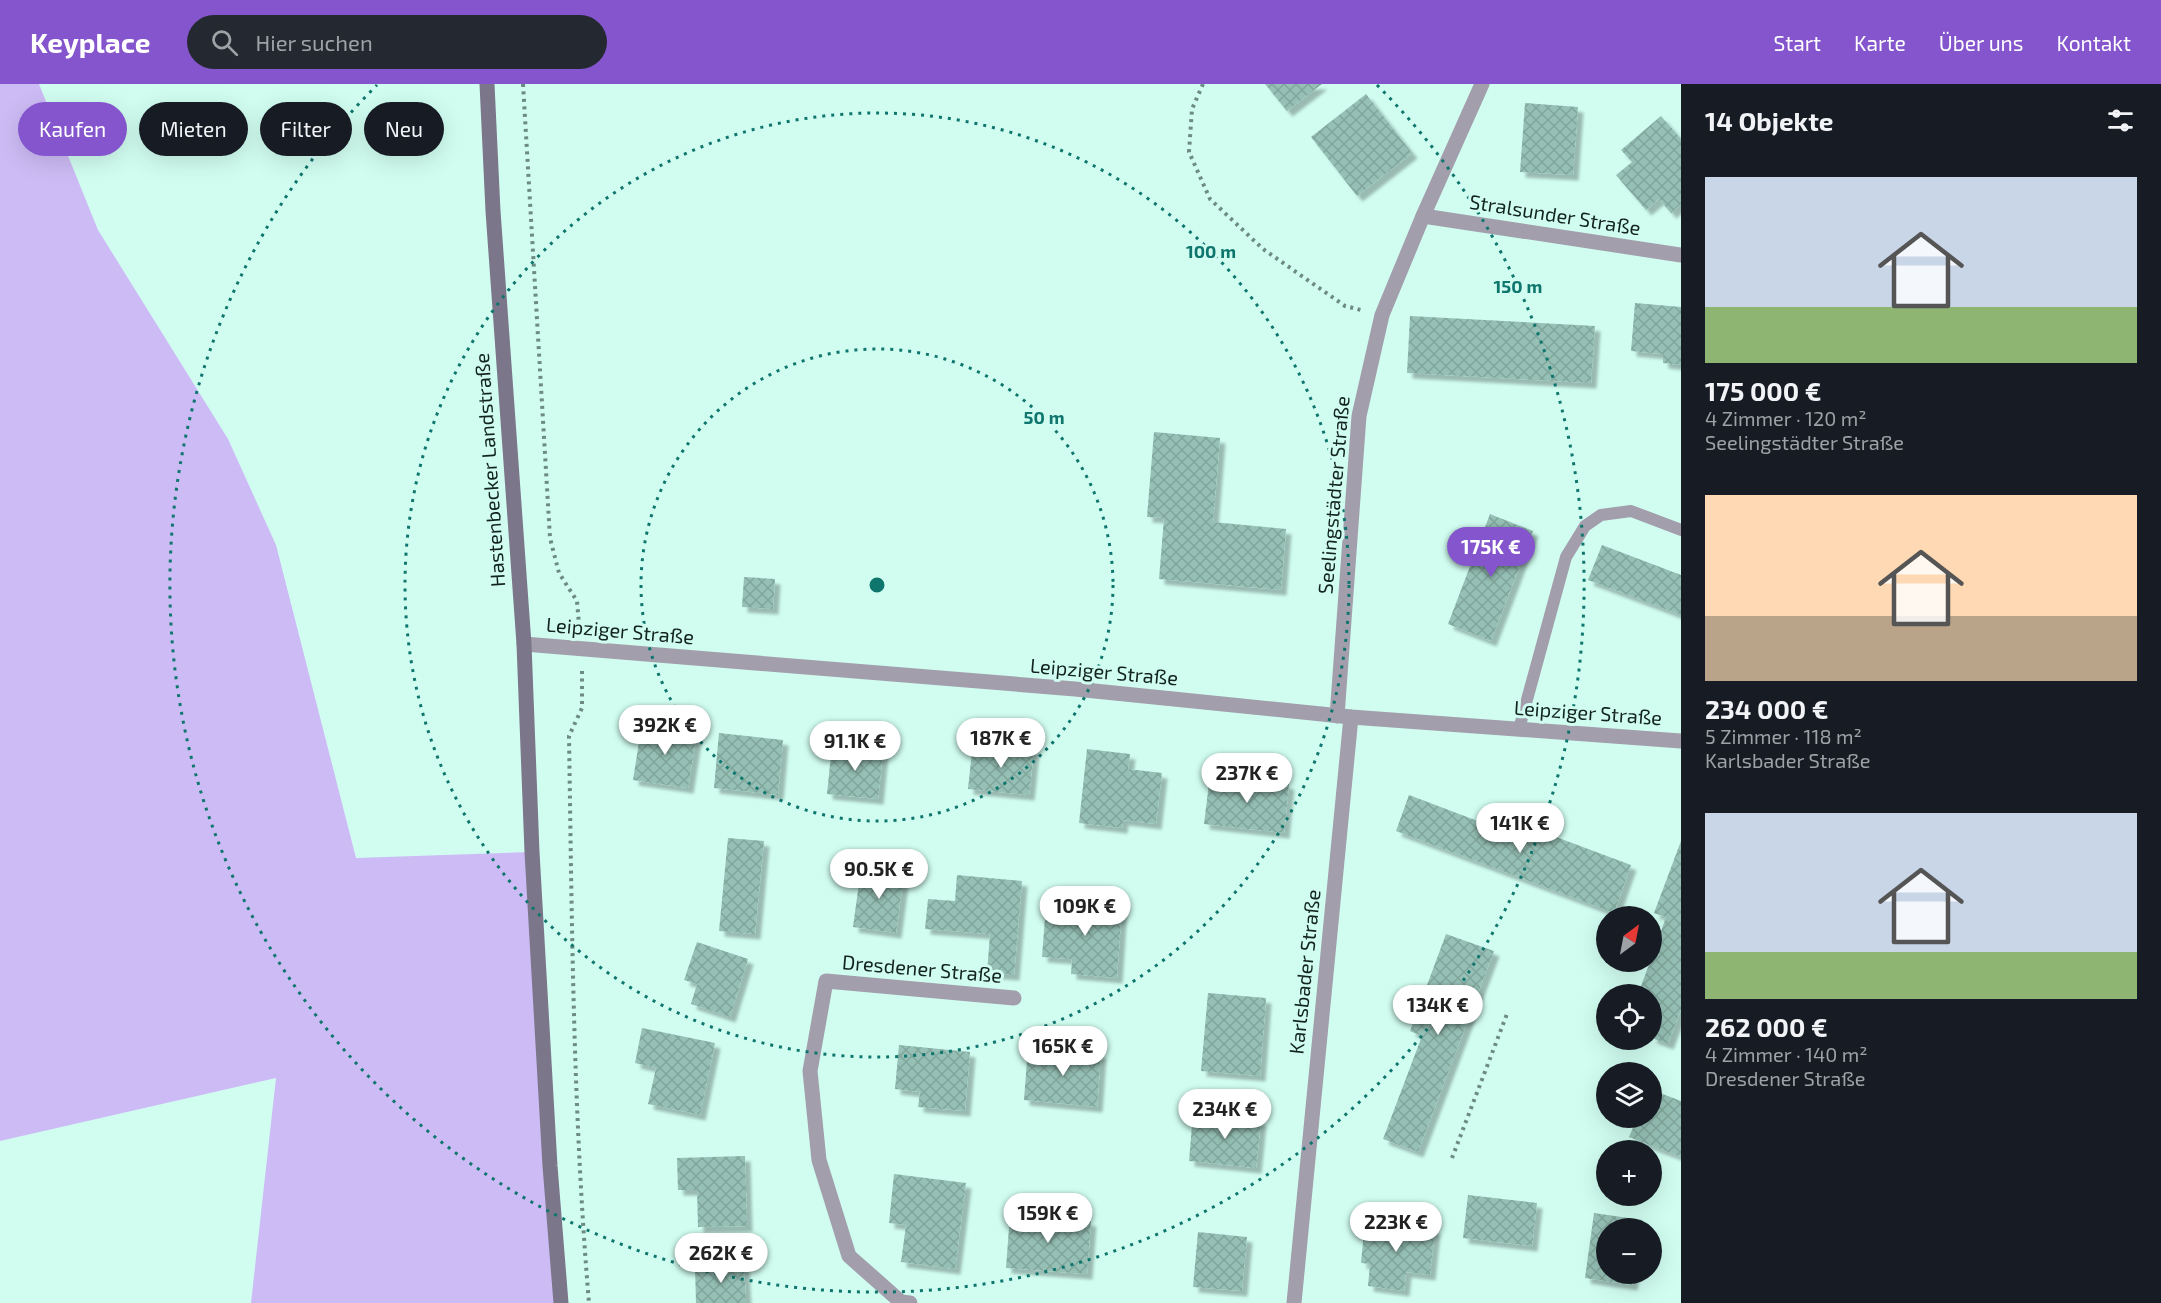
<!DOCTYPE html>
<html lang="de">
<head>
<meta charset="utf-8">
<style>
	body { margin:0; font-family:"Exo 2",sans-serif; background:#242831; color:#f1f3f6; height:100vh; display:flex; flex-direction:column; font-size:22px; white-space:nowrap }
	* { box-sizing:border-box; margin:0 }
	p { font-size:20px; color:#9ea1a6 }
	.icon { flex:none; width:33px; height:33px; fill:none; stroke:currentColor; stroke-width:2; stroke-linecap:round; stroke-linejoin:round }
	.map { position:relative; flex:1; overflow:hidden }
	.details { display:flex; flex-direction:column; background:#171b24; width:480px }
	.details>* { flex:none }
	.guide { position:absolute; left:18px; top:18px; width:570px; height:54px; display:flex; gap:12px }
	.needle { width:39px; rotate:32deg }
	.tools { position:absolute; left:1596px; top:822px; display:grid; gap:12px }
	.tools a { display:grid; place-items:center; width:66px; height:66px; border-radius:50%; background:#171b24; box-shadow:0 6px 24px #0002; font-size:30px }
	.price { position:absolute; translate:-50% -51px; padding:0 14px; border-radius:21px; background:#fff; color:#222; font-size:20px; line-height:39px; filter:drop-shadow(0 2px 3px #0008) }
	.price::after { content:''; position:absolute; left:50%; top:36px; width:18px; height:14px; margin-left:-9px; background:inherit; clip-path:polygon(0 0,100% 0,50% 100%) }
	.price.selected { background:#8455cd; color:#fff }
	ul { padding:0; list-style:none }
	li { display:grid; align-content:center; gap:12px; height:318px; padding:0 24px }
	li span { display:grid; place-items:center; height:186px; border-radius:0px; color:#555 }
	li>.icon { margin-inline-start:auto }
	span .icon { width:108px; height:108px; fill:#fffc; stroke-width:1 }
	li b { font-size:26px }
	h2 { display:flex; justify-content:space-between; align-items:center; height:72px; padding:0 24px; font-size:26px }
	.tag { padding:0 21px; border-radius:27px; background:#171b24; box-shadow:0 6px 24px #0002; font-size:21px; line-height:54px }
	.tag.selected { background:#8455cd; color:#fff }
	header { display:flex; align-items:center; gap:36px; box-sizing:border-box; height:84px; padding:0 30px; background:#8455cd; color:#fff }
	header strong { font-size:28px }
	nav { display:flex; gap:33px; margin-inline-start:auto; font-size:21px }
	.search { width:420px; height:54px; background:#242831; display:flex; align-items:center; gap:15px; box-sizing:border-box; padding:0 21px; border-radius:33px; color:#9ea1a6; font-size:22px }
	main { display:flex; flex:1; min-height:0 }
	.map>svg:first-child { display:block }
	.grass { fill:#cdbbf5 }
	.building { fill:url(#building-cross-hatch); filter:url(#shadow) }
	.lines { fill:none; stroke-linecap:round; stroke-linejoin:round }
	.path { stroke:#6d8a83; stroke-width:4; stroke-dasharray:3 4.5; stroke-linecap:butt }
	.service { stroke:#a29eac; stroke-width:12 }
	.minor { stroke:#a29eac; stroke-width:15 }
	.secondary { stroke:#7b768a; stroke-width:15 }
	.ring { fill:none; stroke:#0f766e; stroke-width:3; stroke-dasharray:3 6 }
	.labels { text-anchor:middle; stroke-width:6; stroke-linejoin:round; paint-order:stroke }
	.street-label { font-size:20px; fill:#132420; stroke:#d1fdf1 }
	.centre { fill:#0f766e; stroke:#d1fdf1; stroke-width:3 }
	.ring-label { font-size:18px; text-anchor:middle; font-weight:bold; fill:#0f766e; stroke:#d1fdf1; stroke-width:6; stroke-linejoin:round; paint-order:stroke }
</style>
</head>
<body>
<header>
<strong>Keyplace</strong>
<div class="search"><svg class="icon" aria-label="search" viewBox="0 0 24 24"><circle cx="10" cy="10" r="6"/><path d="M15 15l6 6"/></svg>Hier suchen</div>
<nav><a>Start</a><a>Karte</a><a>Über uns</a><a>Kontakt</a></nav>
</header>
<main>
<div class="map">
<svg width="1681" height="1219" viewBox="0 0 1681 1219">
	<defs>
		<pattern id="building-cross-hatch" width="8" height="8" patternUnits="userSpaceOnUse" patternTransform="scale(1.5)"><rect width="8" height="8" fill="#96c0b5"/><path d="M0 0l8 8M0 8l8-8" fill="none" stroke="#80a59b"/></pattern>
		<filter id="shadow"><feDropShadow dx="5.5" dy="5.5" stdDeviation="1.5" flood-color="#0004"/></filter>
	</defs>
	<rect width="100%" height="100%" fill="#d1fdf1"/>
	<polygon class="grass" points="0,0 39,0 98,146 228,355 276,461 356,774 532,768 563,1219 251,1219 276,994 0,1057"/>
	<g class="building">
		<polygon points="1265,0 1322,0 1287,27"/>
		<polygon points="1366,10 1412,69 1357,112 1311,53"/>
		<polygon points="1525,19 1578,23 1573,91 1520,88"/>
		<polygon points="1661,32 1681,55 1681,120 1671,129 1659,115 1646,126 1616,91 1632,78 1621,66"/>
		<polygon points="1635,219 1681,223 1681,281 1663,279 1663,270 1631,267"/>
		<polygon points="1410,232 1595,242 1591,299 1407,289"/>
		<polygon points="1154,348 1220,354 1213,438 1286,445 1281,506 1159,495 1164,434 1147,433"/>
		<polygon points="1490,430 1533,447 1491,557 1448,540"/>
		<polygon points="1602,461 1681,491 1681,531 1588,496"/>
		<polygon points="744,493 775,495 773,525 742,523"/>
		<polygon points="642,639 697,648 688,704 633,696"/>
		<polygon points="719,649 783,656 778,711 714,704"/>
		<polygon points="973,658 1034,665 1029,711 968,705"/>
		<polygon points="832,661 883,667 878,715 827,710"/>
		<polygon points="1087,665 1130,670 1128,685 1162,689 1156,740 1123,736 1122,744 1079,739"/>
		<polygon points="1210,691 1289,700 1284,749 1204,740"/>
		<polygon points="1409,711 1520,753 1524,741 1631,781 1614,829 1396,747"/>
		<polygon points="728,754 764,757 755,850 719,847"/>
		<polygon points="1681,757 1681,926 1668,960 1652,954 1652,910 1638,910 1650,878 1652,878 1652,873 1666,833 1654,829"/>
		<polygon points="861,784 904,789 896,849 853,843"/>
		<polygon points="957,791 1022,797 1014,891 987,889 990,850 925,845 928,815 955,817"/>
		<polygon points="1077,818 1122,821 1117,894 1071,890 1072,875 1042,873 1046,820 1077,823"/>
		<polygon points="1446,850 1494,867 1418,1068 1383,1055 1422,952 1410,947"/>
		<polygon points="697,858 748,875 730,933 691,920 697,900 684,896"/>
		<polygon points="1208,909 1266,914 1260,992 1201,987"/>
		<polygon points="642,944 715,959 700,1031 648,1020 656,984 635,979"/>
		<polygon points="899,961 970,968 965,1027 918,1023 920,1008 895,1005"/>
		<polygon points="1028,963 1101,969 1097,1023 1024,1016"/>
		<polygon points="1652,1006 1681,1017 1681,1073 1629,1053 1637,1034 1652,1034"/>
		<polygon points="1193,1029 1261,1036 1256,1084 1189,1077"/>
		<polygon points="745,1072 747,1142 698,1143 697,1106 678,1106 677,1074"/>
		<polygon points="894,1090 966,1099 955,1185 901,1178 906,1141 889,1139"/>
		<polygon points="1468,1111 1537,1119 1532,1162 1463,1154"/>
		<polygon points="1594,1129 1642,1136 1640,1144 1606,1144 1606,1190 1634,1190 1632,1201 1585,1194"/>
		<polygon points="1010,1130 1091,1137 1087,1190 1006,1184"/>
		<polygon points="1365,1137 1435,1145 1430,1191 1406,1188 1404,1207 1368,1202 1370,1180 1361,1179"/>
		<polygon points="1198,1148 1247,1153 1242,1207 1193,1203"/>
		<polygon points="744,1180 746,1219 696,1219 695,1183"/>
	</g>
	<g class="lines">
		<g class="path">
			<polyline points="523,0 550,454 559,489 577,517 579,541"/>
			<polyline points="1203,0 1192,25 1189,68 1210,115 1263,165 1345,222 1361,226"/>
			<path d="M582,587V624L569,652C572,841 573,1030 589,1219"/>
			<polyline points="1452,1074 1507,930"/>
		</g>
		<polyline class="service" points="1519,645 1566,473 1585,442 1601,431 1631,427 1681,446"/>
		<g class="minor">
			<polyline points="1423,132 1681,171"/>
			<polyline points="524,560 1075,605 1351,633 1681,657"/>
			<polyline points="1337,632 1359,332 1382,231 1423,132 1482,0"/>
			<polyline points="910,1219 901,1218 849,1172 819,1076 810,987 826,897 1014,914"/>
			<polyline points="1294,1219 1351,633"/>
		</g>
		<polyline class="secondary" points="487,0 493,127 524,560 532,768 550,1082 561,1219"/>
	</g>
	<g class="ring">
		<circle cx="877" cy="501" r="236"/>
		<circle cx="877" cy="501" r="472"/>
		<path d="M1377 1A707 707 0 1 1 377 1"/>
	</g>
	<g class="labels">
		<g class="street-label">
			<text transform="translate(1555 131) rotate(9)" y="7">Stralsunder Straße</text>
			<text transform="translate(490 386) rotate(-94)" y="7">Hastenbecker Landstraße</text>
			<text transform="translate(1334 411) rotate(-85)" y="7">Seelingstädter Straße</text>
			<text transform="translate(620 547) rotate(5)" y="7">Leipziger Straße</text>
			<text transform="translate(1104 588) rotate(5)" y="7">Leipziger Straße</text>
			<text transform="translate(1588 629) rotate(4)" y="7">Leipziger Straße</text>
			<text transform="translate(922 885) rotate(5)" y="7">Dresdener Straße</text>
			<text transform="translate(1305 888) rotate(-84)" y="7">Karlsbader Straße</text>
		</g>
	</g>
	<circle cx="877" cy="501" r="9" class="centre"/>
	<g class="ring-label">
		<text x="1211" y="174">100 m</text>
		<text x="1518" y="209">150 m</text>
		<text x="1044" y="340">50 m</text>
	</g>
</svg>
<div class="tools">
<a><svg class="needle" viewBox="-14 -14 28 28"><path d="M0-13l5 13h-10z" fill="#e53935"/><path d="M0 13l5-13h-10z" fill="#9ea1a6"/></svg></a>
<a><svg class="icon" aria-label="locate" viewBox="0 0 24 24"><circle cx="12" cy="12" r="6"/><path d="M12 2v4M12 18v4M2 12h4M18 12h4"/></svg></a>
<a><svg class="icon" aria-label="layers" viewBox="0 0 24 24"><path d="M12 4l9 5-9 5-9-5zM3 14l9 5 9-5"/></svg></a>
<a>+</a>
<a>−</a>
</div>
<b class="price selected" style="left:1491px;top:494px">175K €</b>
<b class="price" style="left:665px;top:672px">392K €</b>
<b class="price" style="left:1001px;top:685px">187K €</b>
<b class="price" style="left:855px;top:688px">91.1K €</b>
<b class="price" style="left:1247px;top:720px">237K €</b>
<b class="price" style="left:1520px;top:770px">141K €</b>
<b class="price" style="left:879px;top:816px">90.5K €</b>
<b class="price" style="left:1085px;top:853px">109K €</b>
<b class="price" style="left:1438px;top:952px">134K €</b>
<b class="price" style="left:1063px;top:993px">165K €</b>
<b class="price" style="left:1225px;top:1056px">234K €</b>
<b class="price" style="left:1048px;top:1160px">159K €</b>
<b class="price" style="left:1396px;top:1169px">223K €</b>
<b class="price" style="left:721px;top:1200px">262K €</b>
<div class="guide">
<a class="tag selected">Kaufen</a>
<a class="tag">Mieten</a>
<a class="tag">Filter</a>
<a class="tag">Neu</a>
</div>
</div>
<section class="details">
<h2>14 Objekte<svg class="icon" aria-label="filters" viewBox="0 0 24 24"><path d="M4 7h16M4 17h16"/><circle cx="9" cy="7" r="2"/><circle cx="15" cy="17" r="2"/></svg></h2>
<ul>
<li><span style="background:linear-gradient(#c9d6e8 70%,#8fb573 0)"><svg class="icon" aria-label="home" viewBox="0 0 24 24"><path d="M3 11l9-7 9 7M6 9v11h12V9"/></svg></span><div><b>175 000 €</b><p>4 Zimmer · 120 m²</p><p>Seelingstädter Straße</p></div></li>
<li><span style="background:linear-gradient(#ffd9b3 65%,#b9a48a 0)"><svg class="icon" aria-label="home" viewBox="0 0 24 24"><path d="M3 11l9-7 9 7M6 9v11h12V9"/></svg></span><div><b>234 000 €</b><p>5 Zimmer · 118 m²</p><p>Karlsbader Straße</p></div></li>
<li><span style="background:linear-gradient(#c9d6e8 75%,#8fb573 0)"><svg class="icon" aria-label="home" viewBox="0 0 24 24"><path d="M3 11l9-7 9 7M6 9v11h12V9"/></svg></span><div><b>262 000 €</b><p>4 Zimmer · 140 m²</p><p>Dresdener Straße</p></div></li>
</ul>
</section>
</main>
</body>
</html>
